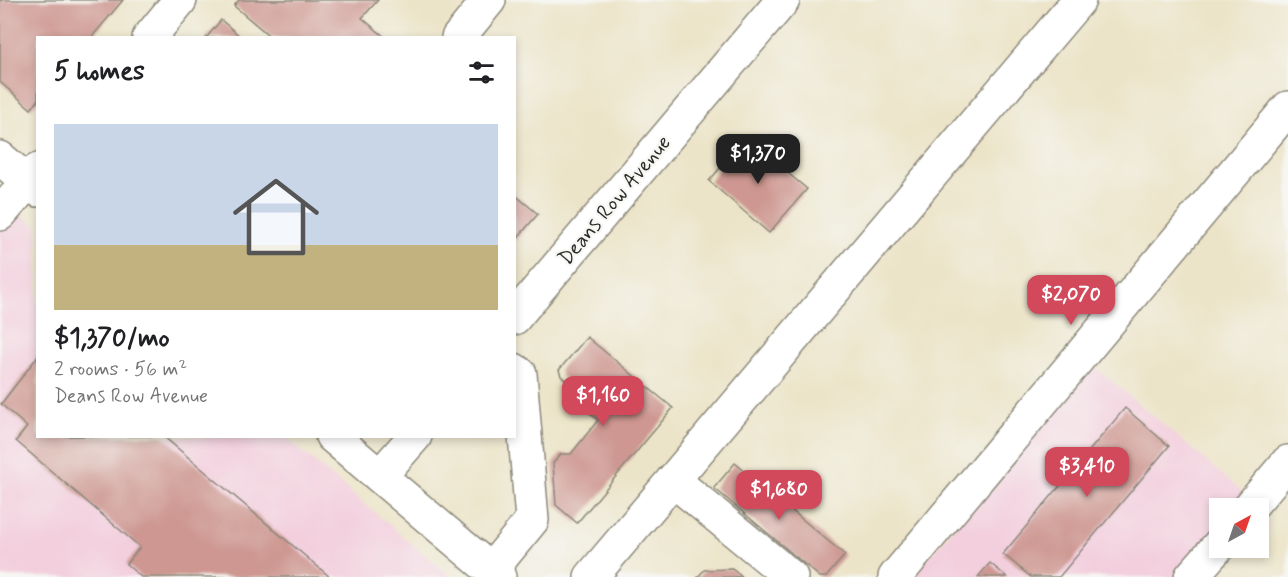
<!DOCTYPE html>
<html lang="en">
<head>
<meta charset="utf-8">
<style>
	body { margin:0; font-family:Mynerve,sans-serif; background:#f2f2f2; color:#202124; height:100vh; display:flex; flex-direction:column; font-size:22px; white-space:nowrap }
	* { box-sizing:border-box; margin:0 }
	p { font-size:20px; color:#757577 }
	.icon { flex:none; width:33px; height:33px; fill:none; stroke:currentColor; stroke-width:2; stroke-linecap:round; stroke-linejoin:round }
	.map { position:relative; flex:1; overflow:hidden }
	.drawer { position:absolute; left:36px; top:36px; width:480px; height:402px; display:flex; flex-direction:column; background:#fff; border-radius:0px; box-shadow:0 3px 9px #0003 }
	.drawer>* { flex:none }
	.needle { width:39px; rotate:40deg }
	.tools { position:absolute; left:1209px; top:498px; display:grid; gap:12px }
	.tools a { display:grid; place-items:center; width:60px; height:60px; border-radius:0px; background:#fff; box-shadow:0 3px 9px #0003; font-size:30px }
	.price { position:absolute; translate:-50% -51px; padding:0 14px; border-radius:12px; background:#d1495b; color:#fff; font-size:20px; line-height:39px; filter:drop-shadow(0 2px 3px #0008) }
	.price::after { content:''; position:absolute; left:50%; top:36px; width:18px; height:14px; margin-left:-9px; background:inherit; clip-path:polygon(0 0,100% 0,50% 100%) }
	.price.selected { background:#222; color:#fff }
	ul { padding:0; list-style:none }
	li { display:grid; align-content:center; gap:12px; height:318px; padding:0 18px }
	li+li { border-top:2px solid #e0e0e0 }
	li span { display:grid; place-items:center; height:186px; border-radius:0px; color:#555 }
	li>.icon { margin-inline-start:auto }
	span .icon { width:108px; height:108px; fill:#fffc; stroke-width:1 }
	li b { font-size:26px }
	h2 { display:flex; justify-content:space-between; align-items:center; height:72px; padding:0 18px; font-size:26px }
	.map>svg:first-child { display:block }
	.built { fill:#f3cfde }
	.building { fill:#ce9791 }
	.lines { fill:none; stroke-linecap:round; stroke-linejoin:round }
	.minor-casing { stroke:#8c887a; stroke-width:36 }
	.minor { stroke:#fff; stroke-width:33 }
	.labels { text-anchor:middle; stroke-width:4.5; stroke-linejoin:round; paint-order:stroke }
	.street-label { font-size:21px; fill:#2b2b2b; stroke:#f6f6f2 }
</style>
</head>
<body>
<div class="map">
<svg width="1288" height="577" viewBox="0 0 1288 577">
	<rect width="100%" height="100%" fill="#f6f6f2"/>
	<filter id="ink" filterUnits="userSpaceOnUse"><feTurbulence type="fractalNoise" baseFrequency=".0167" numOctaves="2"/><feDisplacementMap in="SourceGraphic" scale="12" xChannelSelector="R" yChannelSelector="G"/><feConvolveMatrix kernelMatrix="1 2 1 2 8 2 1 2 1" color-interpolation-filters="sRGB"/></filter>
	<filter id="wash" filterUnits="userSpaceOnUse"><feTurbulence type="fractalNoise" baseFrequency=".008" numOctaves="4" result="noise"/><feDisplacementMap in="SourceGraphic" scale="24" xChannelSelector="R" yChannelSelector="G"/><feGaussianBlur stdDeviation="1.35" result="paint"/><feColorMatrix in="noise" values="0 0 0 0 0 0 0 0 0 0 0 0 0 0 0 0 0 1.4 0 .05"/><feComposite in="paint" operator="in"/></filter>
	<g filter="url(#wash)">
		<rect width="100%" height="100%" fill="#ece4c8"/>
		<g class="built">
			<polygon points="0,195 37,227 38,436 285,437 451,577 0,577"/>
			<polygon points="1089,362 1251,499 1243,508 1220,508 1219,537 1185,577 913,577"/>
		</g>
		<g id="blocks">
			<g class="building">
				<polygon points="0,0 123,0 91,38 38,38 38,101 31,109 0,82"/>
				<polygon points="239,0 378,0 362,18 386,38 272,38 234,6"/>
				<polygon points="221,20 242,38 206,38"/>
				<polygon points="746,138 807,189 769,233 709,181"/>
				<polygon points="514,194 538,214 514,242"/>
				<polygon points="587,337 673,408 577,523 556,505 553,463 561,454 571,454 598,420 575,401 575,388 561,376 559,370"/>
				<polygon points="38,356 38,436 163,436 330,577 141,577 126,564 140,547 16,441 27,427 1,404"/>
				<polygon points="1125,408 1169,446 1059,577 1031,577 1003,554"/>
				<polygon points="735,463 845,555 826,577 820,577 714,488"/>
				<polygon points="990,563 1007,577 978,577"/>
				<polygon points="732,569 742,577 698,577 704,570"/>
			</g>
		</g>
	</g>
	<g filter="url(#ink)">
		<use href="#blocks" fill-opacity="0" stroke="#8c887a" stroke-width="1.5"/>
		<g class="lines">
			<defs>
				<g id="minor">
					<polyline points="149,38 180,0"/>
					<polyline points="458,38 489,0"/>
					<polyline points="0,158 38,190"/>
					<polyline points="0,214 38,170"/>
					<polyline points="514,318 783,0"/>
					<polyline points="332,436 499,577"/>
					<polyline points="380,476 415,436"/>
					<polyline points="673,480 791,577"/>
					<polyline points="1249,508 1288,462"/>
					<polyline points="491,570 532,520 520,374 514,370"/>
					<polyline points="591,577 1079,0"/>
					<polyline points="895,577 1288,108"/>
					<polyline points="1191,577 1220,544"/>
				</g>
			</defs>
			<use href="#minor" class="minor-casing"/>
			<use href="#minor" class="minor"/>
		</g>
	</g>
	<g class="labels">
		<g class="street-label">
			<text transform="translate(614 200) rotate(-50)" y="7">Deans Row Avenue</text>
		</g>
	</g>
</svg>
<div class="tools">
<a><svg class="needle" viewBox="-14 -14 28 28"><path d="M0-13l5 13h-10z" fill="#e53935"/><path d="M0 13l5-13h-10z" fill="#757577"/></svg></a>
</div>
<b class="price selected" style="left:758px;top:185px">$1,370</b>
<b class="price" style="left:1071px;top:326px">$2,070</b>
<b class="price" style="left:603px;top:427px">$1,160</b>
<b class="price" style="left:1087px;top:498px">$3,410</b>
<b class="price" style="left:779px;top:521px">$1,680</b>
<section class="drawer">
<h2>5 homes<svg class="icon" aria-label="filters" viewBox="0 0 24 24"><path d="M4 7h16M4 17h16"/><circle cx="9" cy="7" r="2"/><circle cx="15" cy="17" r="2"/></svg></h2>
<ul>
<li><span style="background:linear-gradient(#c9d6e8 65%,#c2b280 0)"><svg class="icon" aria-label="home" viewBox="0 0 24 24"><path d="M3 11l9-7 9 7M6 9v11h12V9"/></svg></span><div><b>$1,370/mo</b><p>2 rooms · 56 m²</p><p>Deans Row Avenue</p></div></li>
</ul>
</section>
</div>
</body>
</html>
